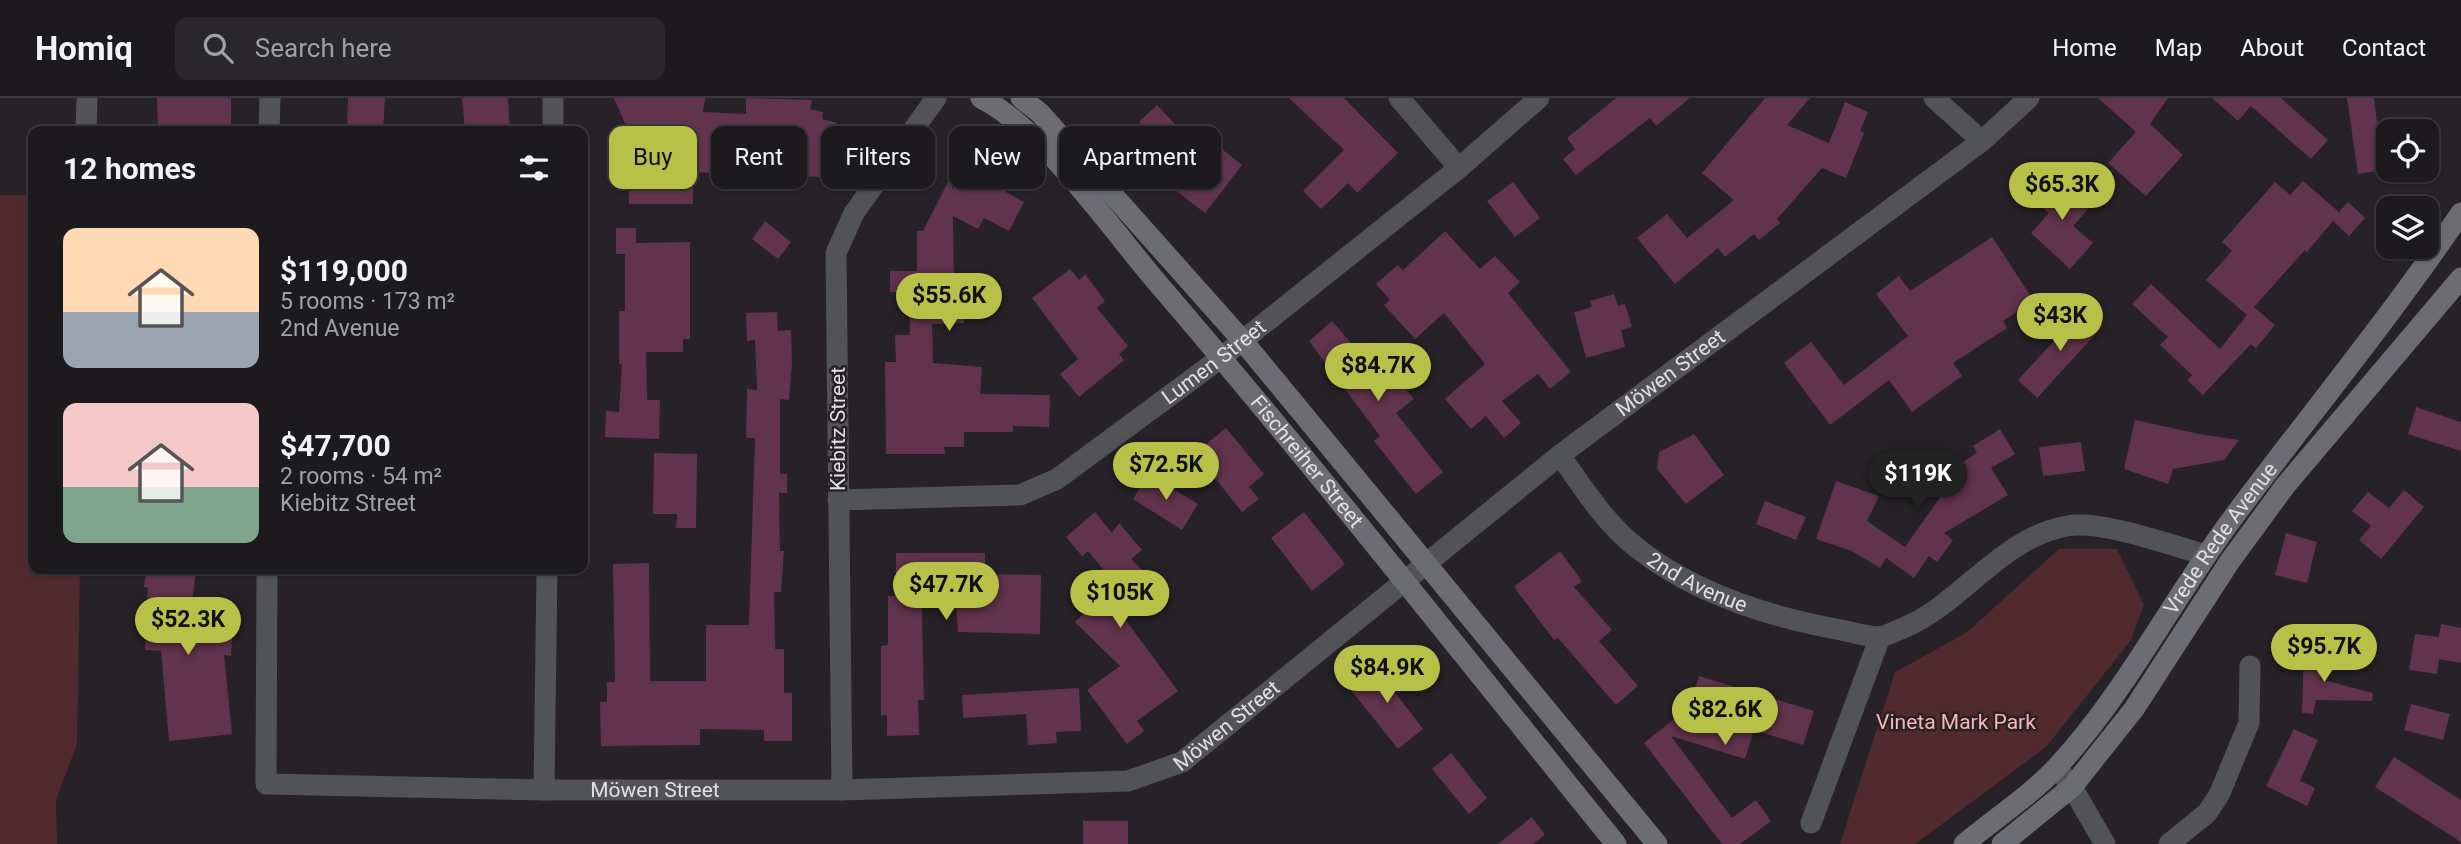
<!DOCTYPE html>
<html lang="en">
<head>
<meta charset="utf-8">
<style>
	body { margin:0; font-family:Roboto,sans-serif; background:#29272a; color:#f1f3f6; height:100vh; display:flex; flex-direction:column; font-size:26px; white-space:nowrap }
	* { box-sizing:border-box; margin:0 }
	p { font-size:23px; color:#a0a1a4 }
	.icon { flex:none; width:38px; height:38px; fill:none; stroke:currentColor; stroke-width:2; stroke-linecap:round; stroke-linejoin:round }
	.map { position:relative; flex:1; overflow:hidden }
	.drawer { position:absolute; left:28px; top:28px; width:560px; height:448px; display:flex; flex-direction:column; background:#1c1a1d; border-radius:14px; box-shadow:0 2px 5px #0004,0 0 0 2px #3a383b }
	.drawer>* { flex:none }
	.top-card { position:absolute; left:609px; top:28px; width:665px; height:63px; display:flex; gap:14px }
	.controls { position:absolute; left:2376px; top:21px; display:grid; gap:14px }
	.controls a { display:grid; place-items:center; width:63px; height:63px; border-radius:14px; background:#1c1a1d; box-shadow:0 2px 5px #0004,0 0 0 2px #3a383b; font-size:35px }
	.price { position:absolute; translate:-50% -60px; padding:0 16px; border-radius:24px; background:#b8c147; color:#111; font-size:23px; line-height:46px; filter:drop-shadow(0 2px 4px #0008) }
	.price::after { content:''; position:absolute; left:50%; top:42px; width:21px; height:16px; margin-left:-10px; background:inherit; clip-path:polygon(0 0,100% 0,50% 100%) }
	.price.on { background:#222; color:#fff }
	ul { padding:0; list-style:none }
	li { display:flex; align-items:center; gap:21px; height:175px; padding:0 35px }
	li span { display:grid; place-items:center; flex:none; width:196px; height:140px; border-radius:14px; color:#555 }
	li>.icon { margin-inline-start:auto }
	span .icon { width:84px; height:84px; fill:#fffc; stroke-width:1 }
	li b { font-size:30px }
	h2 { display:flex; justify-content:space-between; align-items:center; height:84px; padding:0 35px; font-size:30px }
	.pill { padding:0 24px; border-radius:14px; background:#1c1a1d; box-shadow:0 2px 5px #0004,0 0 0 2px #3a383b; font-size:24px; line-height:63px }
	.pill.on { background:#b8c147; color:#111 }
	header { display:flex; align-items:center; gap:42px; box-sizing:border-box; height:98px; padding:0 35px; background:#1c1a1d; border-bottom:2px solid #3a383b }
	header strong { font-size:33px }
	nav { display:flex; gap:38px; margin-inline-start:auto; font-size:24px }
	.search { width:490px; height:63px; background:#29272a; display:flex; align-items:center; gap:18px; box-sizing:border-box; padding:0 24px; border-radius:14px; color:#a0a1a4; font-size:26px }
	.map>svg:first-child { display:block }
	.green { fill:#502a2c }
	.building { fill:#61334d }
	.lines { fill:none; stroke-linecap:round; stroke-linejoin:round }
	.street { stroke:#525356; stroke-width:21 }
	.secondary { stroke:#6c6d72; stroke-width:21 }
	.labels { text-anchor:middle; stroke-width:5; stroke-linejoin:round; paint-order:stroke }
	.street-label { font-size:21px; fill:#e2dfe3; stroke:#262227 }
	.park-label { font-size:21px; fill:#fcb4b6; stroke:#262227 }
</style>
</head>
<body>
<header>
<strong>Homiq</strong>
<div class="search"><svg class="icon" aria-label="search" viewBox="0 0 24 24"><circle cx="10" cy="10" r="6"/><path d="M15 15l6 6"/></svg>Search here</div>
<nav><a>Home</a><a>Map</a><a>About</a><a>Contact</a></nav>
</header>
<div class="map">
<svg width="2461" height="746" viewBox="0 0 2461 746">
	<rect width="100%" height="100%" fill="#262227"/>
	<g class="green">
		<polygon points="0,97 33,97 33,471 80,471 77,646 56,702 57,746 0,746"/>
		<polygon points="2059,451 2117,451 2144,507 2131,542 2046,649 1915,746 1840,746 1895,574 1966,535"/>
	</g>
	<g class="building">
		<polygon points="157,0 231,0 231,33 158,33"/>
		<polygon points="348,0 385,0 383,33 347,33"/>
		<polygon points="462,0 508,0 510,33 465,33"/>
		<polygon points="614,0 705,0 703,14 746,16 746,0 812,2 810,11 823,14 822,21 837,25 832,49 821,46 822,79 693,74 693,106 629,106 629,81 613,81 614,56 638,56"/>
		<polygon points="1289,0 1344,0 1398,55 1357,95 1348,85 1321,111 1303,93 1344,52"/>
		<polygon points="1616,0 1690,0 1656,28 1650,20 1576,77 1563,61 1575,51 1567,40"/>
		<polygon points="1765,0 1810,0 1787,27 1829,45 1845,4 1868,14 1860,33 1864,35 1846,80 1822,70 1777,121 1780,125 1759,142 1754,136 1725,159 1718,150 1675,186 1637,140 1667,116 1687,140 1734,102 1702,75"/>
		<polygon points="2098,0 2168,0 2150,26 2183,57 2146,98 2108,65 2136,34"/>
		<polygon points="2212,0 2281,0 2328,42 2311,61 2251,8 2238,23"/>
		<polygon points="2347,0 2374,0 2377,24 2383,23 2386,42 2378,43 2382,72 2358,76"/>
		<polygon points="1157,7 1203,56 1213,44 1242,67 1205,115 1175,92 1134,47 1148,34 1139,24"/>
		<polygon points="978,59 1014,78 1006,94 1024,104 1009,133 984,120 978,131 953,118 954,193 964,193 964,225 932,226 933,265 982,269 980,296 1050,297 1049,329 1013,328 1013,334 964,334 964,349 944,349 945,356 886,356 885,264 896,264 895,237 910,237 909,194 890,194 890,173 917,173 917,133 923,133 952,76 952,92 963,73 969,76"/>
		<polygon points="2055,76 2091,108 2073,128 2093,145 2070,171 2031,135 2049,115 2033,101"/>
		<polygon points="2303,83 2339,114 2348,104 2365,120 2349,138 2333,123 2307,154 2305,152 2254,209 2275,227 2256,250 2251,246 2203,297 2187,282 2192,277 2160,247 2168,239 2132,206 2151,186 2220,251 2247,217 2206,182 2232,153 2222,144 2275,84 2290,97"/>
		<polygon points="1513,84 1540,120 1515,139 1487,103"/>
		<polygon points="765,123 791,144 778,161 752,141"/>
		<polygon points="616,130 636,130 636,145 690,144 690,241 683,241 683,254 646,254 647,302 660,302 659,341 605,339 606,313 619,314 622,266 619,266 619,213 625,213 625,156 616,156"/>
		<polygon points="1445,133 1480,171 1495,158 1520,184 1508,195 1571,274 1550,291 1538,276 1502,303 1521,325 1504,340 1486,318 1471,331 1445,301 1485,266 1444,215 1415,241 1384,207 1390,202 1376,186 1398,167 1403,172"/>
		<polygon points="1992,139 2034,203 2003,223 2007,230 1953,265 1962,278 1912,314 1889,282 1830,327 1784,265 1811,244 1844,287 1908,238 1876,196 1899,178 1910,193"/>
		<polygon points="1070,171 1079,182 1085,176 1105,203 1097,210 1128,248 1119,256 1124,262 1079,299 1060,276 1078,261 1032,200"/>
		<polygon points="1614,196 1618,208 1625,206 1632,229 1621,232 1625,249 1586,260 1574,214 1592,209 1590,203"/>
		<polygon points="2084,210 2103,228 2037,300 2018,282"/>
		<polygon points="777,214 778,233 791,232 792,265 789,302 780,301 780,376 787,376 787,395 779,395 780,453 784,453 781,494 774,494 775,551 784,551 784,595 792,595 792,643 764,643 764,632 700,631 700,647 601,648 600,604 607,604 607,584 615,584 613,466 649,465 650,583 706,583 706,527 749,527 755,340 746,340 747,291 757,292 755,242 747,243 746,215"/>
		<polygon points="1332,223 1359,254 1369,244 1414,301 1396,315 1443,374 1416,396 1374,343 1380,338 1309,243"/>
		<polygon points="2416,309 2461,324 2461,353 2408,336"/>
		<polygon points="2135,322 2199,336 2239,342 2224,362 2173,371 2168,386 2124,371"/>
		<polygon points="1226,330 1264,376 1249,389 1259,401 1242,414 1195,355"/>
		<polygon points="2000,331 2015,356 1991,370 2008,397 1944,435 1953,442 1937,464 1929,458 1914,480 1886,460 1880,470 1852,453 1816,441 1836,383 1879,398 1867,423 1905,449 1941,398 1932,383 1977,355 1973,348"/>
		<polygon points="1694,336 1724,377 1686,406 1657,371 1659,354"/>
		<polygon points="2081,344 2085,373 2043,378 2039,349"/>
		<polygon points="654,355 697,356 696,430 676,430 677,416 653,416"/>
		<polygon points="1149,376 1198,406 1182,432 1133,401"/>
		<polygon points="2404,392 2424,409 2381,461 2359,442 2371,428 2352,413 2368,394 2389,410"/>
		<polygon points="1765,403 1806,419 1796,442 1756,426"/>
		<polygon points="1095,414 1112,435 1119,425 1142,452 1131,461 1154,484 1122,517 1178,593 1137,623 1144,633 1127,646 1087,592 1120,568 1075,524 1115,485 1088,453 1082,458 1066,439"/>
		<polygon points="1304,414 1345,466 1312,493 1271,440"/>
		<polygon points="2286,435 2317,444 2307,485 2275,477"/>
		<polygon points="1560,453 1582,483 1574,489 1612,532 1599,543 1638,588 1616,607 1558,540 1554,542 1514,489"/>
		<polygon points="896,455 985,455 985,476 1041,477 1040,536 958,534 954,477 921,478 924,602 918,602 919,637 887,638 887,617 881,617 881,548 888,547 888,498 896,498"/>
		<polygon points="146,471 196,471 190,522 233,524 231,558 224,557 232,636 169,643 161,553 145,552 148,490 144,489"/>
		<polygon points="2441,526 2461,530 2461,565 2439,561 2437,576 2409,572 2415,536 2439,539"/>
		<polygon points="2304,550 2327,551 2320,581 2373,595 2372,603 2316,602 2313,616 2302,615"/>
		<polygon points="1386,564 1402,584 1393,592 1423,631 1398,651 1351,592"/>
		<polygon points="1699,578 1814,613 1803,647 1754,632 1745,661 1671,638 1732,720 1756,702 1771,723 1740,746 1722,746 1644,645 1689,609"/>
		<polygon points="1079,590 1081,633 1056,634 1057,645 1028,647 1026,616 963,620 962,597"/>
		<polygon points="2411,606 2450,616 2443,642 2404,632"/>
		<polygon points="2294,631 2318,642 2300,683 2315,690 2307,708 2266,688"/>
		<polygon points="1451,655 1487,700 1469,716 1432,671"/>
		<polygon points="2394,659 2461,702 2461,744 2375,689"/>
		<polygon points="1532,719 1545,737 1533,746 1498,746"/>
		<rect x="1083" y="723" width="45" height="23"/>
	</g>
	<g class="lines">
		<g class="street">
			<polyline points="1399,0 1459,70"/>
			<polyline points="1934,0 1982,43"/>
			<polyline points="86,33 87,0"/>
			<polyline points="269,33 270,0"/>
			<polyline points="553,33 553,0"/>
			<path id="s1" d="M1560,357C1583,390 1605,425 1637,450C1695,496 1769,519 1841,532C1852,534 1865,538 1877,539C1887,539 1902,530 1912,526C1966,499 2004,439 2067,428C2102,422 2170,447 2206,457"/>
			<path id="s2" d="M838,402L1020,397L1057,381L1222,259L1459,70L1539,0"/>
			<path id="s3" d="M267,471L266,686L544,692H842L1128,683L1182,664L1560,357L1982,43L2029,0"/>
			<polyline points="2057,670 2072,689 2105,746"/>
			<polyline points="544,692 547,471"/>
			<polyline points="842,692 836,155 854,115 936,0"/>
			<polyline points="1811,725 1880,539"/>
			<polyline points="2169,746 2207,715 2219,697 2249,625 2250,568"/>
		</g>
		<g class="secondary">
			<path id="s4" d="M981,0C1041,30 1110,129 1155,182C1313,366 1463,557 1616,746"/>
			<polyline points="1021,0 1040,15 1242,242 1657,746"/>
			<path id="s5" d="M1964,746C1994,721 2031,697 2058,668C2126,594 2172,502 2232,421C2308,319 2389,221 2461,115"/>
			<polyline points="2002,746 2072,689 2134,611 2230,463 2285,388 2461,180"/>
		</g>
	</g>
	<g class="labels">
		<g class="street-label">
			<text dy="7" stroke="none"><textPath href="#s2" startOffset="418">Lumen Street</textPath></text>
			<text dy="7" stroke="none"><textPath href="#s3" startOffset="1759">Möwen Street</textPath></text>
			<text transform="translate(838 331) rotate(-90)" y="7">Kiebitz Street</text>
			<text dy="7" stroke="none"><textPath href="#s4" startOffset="490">Fischreiher Street</textPath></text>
			<text dy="7" stroke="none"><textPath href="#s5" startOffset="402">Vrede Rede Avenue</textPath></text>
			<text dy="7" stroke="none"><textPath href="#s1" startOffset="191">2nd Avenue</textPath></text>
			<text dy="7" stroke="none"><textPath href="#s3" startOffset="1192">Möwen Street</textPath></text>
			<text dy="7" stroke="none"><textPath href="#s3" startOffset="604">Möwen Street</textPath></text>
		</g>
		<g class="park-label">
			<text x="1956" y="631">Vineta Mark Park</text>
		</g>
	</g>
</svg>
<div class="controls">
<a><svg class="icon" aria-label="locate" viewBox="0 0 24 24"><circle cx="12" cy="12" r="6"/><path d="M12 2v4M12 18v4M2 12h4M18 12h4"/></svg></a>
<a><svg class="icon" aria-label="layers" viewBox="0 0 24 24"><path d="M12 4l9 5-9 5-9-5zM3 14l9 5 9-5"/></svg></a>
</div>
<b class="price" style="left:2062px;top:124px">$65.3K</b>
<b class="price" style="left:949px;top:235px">$55.6K</b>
<b class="price" style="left:2060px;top:255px">$43K</b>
<b class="price" style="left:1378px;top:305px">$84.7K</b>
<b class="price" style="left:1166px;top:404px">$72.5K</b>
<b class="price on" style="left:1918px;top:413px">$119K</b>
<b class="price" style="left:946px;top:524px">$47.7K</b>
<b class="price" style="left:1120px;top:532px">$105K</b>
<b class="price" style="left:188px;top:559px">$52.3K</b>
<b class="price" style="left:2324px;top:586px">$95.7K</b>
<b class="price" style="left:1387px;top:607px">$84.9K</b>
<b class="price" style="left:1725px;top:649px">$82.6K</b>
<div class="top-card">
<a class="pill on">Buy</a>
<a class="pill">Rent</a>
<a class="pill">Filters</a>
<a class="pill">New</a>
<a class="pill">Apartment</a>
</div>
<section class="drawer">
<h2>12 homes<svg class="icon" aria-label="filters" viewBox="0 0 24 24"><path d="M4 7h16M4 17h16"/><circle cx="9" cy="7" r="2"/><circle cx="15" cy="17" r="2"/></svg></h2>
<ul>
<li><span style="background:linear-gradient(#ffd9b3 60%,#9aa5b1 0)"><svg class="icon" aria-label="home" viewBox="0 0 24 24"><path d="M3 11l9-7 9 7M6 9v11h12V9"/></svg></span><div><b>$119,000</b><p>5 rooms · 173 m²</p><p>2nd Avenue</p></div></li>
<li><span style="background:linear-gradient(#f6c9c9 60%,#7fa58c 0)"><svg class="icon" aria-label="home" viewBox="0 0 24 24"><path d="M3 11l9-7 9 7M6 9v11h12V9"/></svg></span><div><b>$47,700</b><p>2 rooms · 54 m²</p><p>Kiebitz Street</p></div></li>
</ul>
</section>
</div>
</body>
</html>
